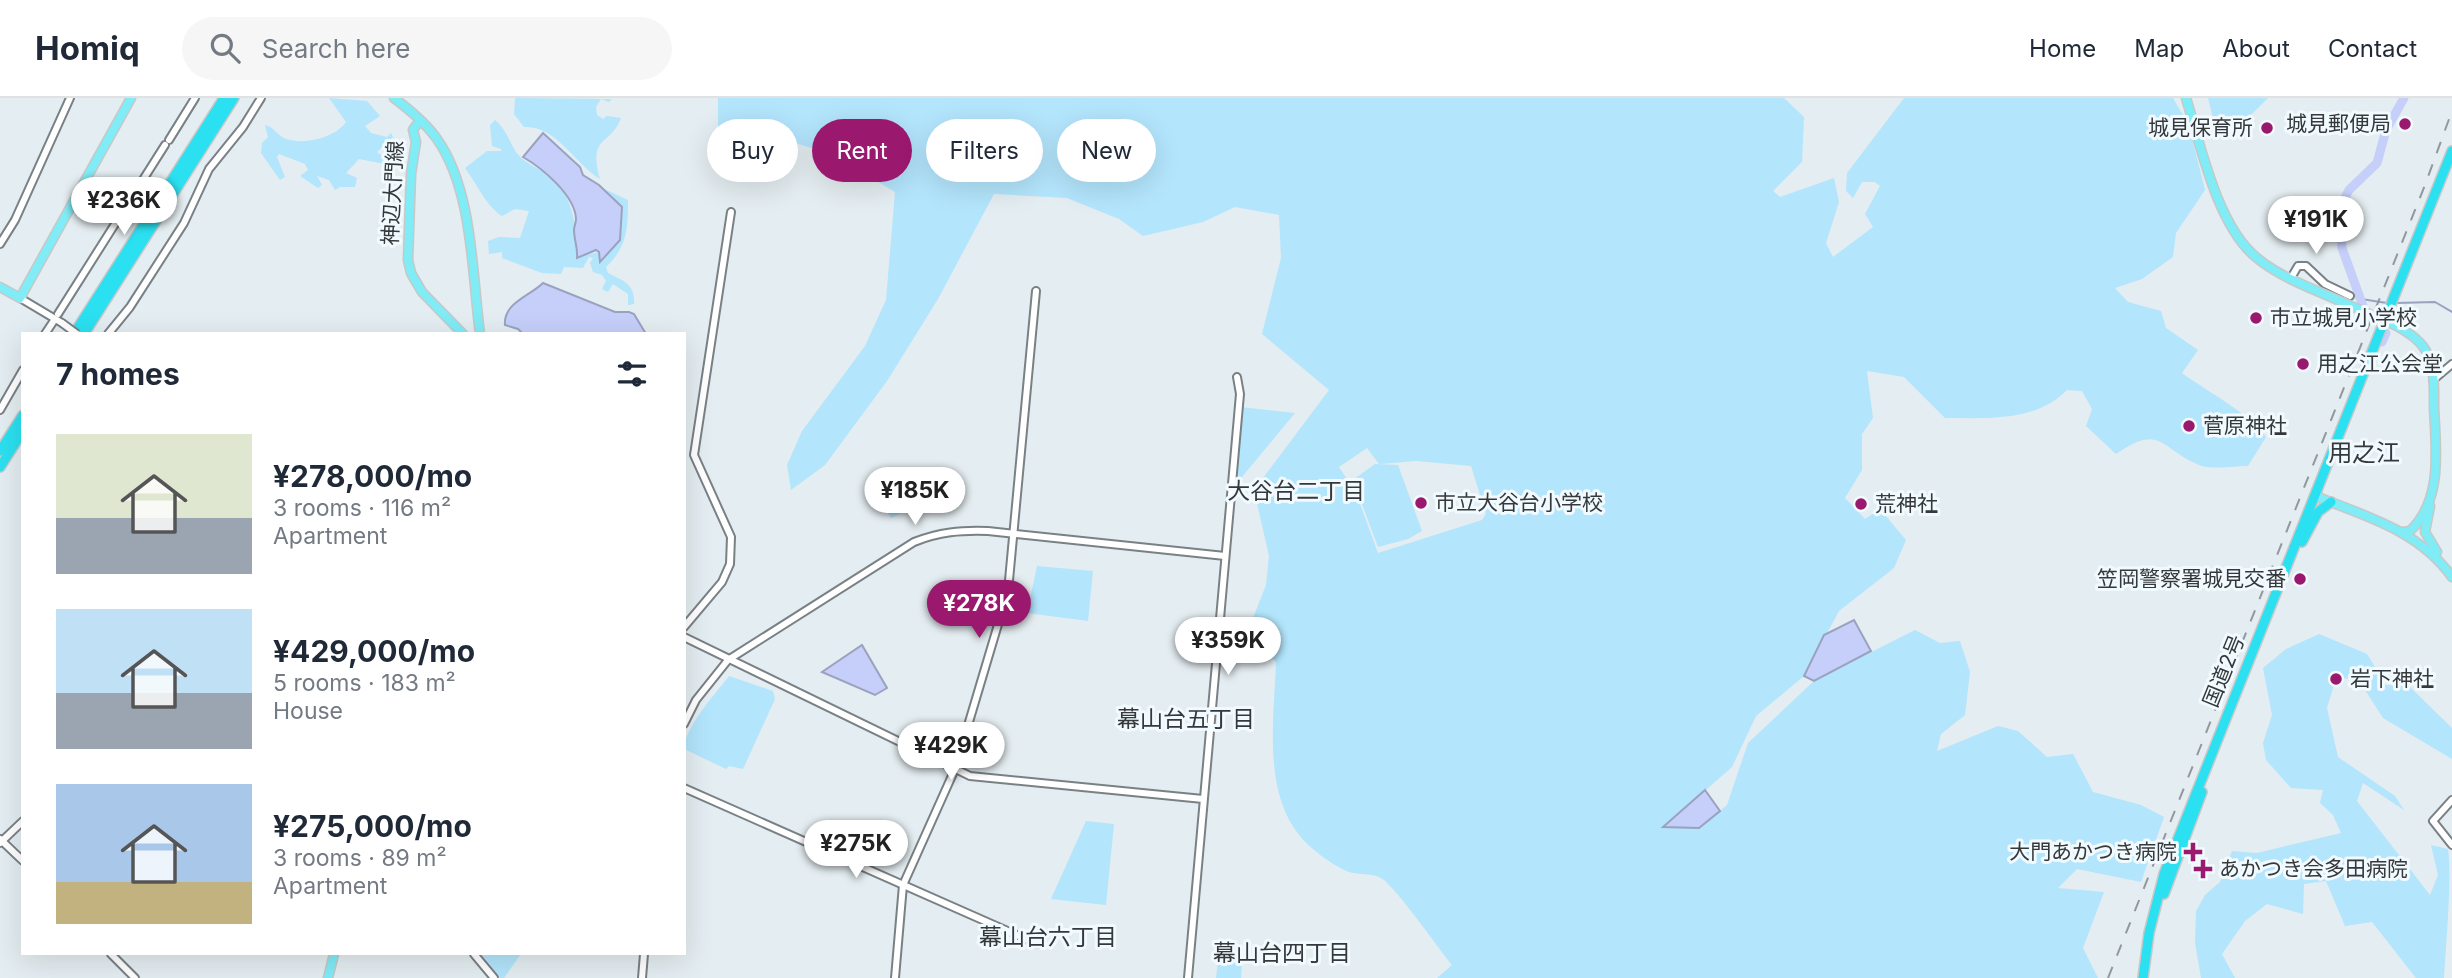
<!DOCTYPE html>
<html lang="en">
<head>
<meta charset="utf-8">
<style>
	body { margin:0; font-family:Inter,"Noto Sans JP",sans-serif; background:#f6f6f7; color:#1f2937; height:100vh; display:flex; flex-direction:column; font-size:26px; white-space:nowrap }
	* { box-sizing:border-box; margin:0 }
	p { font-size:23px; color:#747a83 }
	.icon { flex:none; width:38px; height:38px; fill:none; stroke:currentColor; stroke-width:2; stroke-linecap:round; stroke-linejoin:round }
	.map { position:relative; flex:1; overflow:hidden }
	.drawer { position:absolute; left:21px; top:234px; width:665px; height:623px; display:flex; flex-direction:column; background:#fff; border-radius:0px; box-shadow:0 7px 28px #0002 }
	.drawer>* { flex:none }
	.guide { position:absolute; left:707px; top:21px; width:665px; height:63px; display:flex; gap:14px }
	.price { position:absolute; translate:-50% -60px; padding:0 16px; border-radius:24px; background:#fff; color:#222; font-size:23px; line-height:46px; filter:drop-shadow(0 2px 4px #0008) }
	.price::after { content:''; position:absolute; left:50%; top:42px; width:21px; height:16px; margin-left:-10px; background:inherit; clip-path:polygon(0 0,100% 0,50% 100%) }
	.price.on { background:#9a186d; color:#fff }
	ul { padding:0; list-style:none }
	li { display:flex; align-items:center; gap:21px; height:175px; padding:0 35px }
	li span { display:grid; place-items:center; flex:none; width:196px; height:140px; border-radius:0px; color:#555 }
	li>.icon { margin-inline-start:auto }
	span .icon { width:84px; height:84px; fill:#fffc; stroke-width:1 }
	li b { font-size:30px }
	h2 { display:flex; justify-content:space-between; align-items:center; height:84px; padding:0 35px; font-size:30px }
	.pill { padding:0 24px; border-radius:32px; background:#fff; box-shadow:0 7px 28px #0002; font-size:24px; line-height:63px }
	.pill.on { background:#9a186d; color:#fff }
	header { display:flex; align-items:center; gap:42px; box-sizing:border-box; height:98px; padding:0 35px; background:#fff; border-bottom:2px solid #e0e1e3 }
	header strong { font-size:33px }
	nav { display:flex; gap:38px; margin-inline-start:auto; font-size:24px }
	.search { width:490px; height:63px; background:#f6f6f7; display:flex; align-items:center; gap:18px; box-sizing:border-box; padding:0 24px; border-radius:38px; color:#747a83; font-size:26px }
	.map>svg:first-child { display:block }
	.green { fill:#b3e5fc; fill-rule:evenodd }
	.water { fill:#c5cff9; stroke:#9aa2c0; stroke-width:2 }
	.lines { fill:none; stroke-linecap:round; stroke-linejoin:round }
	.stream { stroke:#9aa2c0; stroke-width:2 }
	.river { stroke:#c5cff9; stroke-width:9 }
	.minor-casing { stroke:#798185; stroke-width:10 }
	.major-casing { stroke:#c7c8c8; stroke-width:11 }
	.highway-casing { stroke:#c7c8c8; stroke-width:12 }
	.minor { stroke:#fff; stroke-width:6 }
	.major { stroke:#80ecf6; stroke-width:8 }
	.highway { stroke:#2be0f0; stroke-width:9 }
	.rail { stroke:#92989b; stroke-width:2; stroke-dasharray:12 12; stroke-linecap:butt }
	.minor-bridge-casing { stroke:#798185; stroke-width:10; stroke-linecap:butt }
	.major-bridge-casing { stroke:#c7c8c8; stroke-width:11; stroke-linecap:butt }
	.minor-bridge { stroke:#fff; stroke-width:6 }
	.major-bridge { stroke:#80ecf6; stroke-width:8 }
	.poi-dot { fill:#9a186d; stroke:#f1fafe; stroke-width:2.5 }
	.labels { text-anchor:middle; stroke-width:6; stroke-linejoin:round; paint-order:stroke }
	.poi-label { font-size:21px; fill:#36393b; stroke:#f1fafe; text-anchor:start }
	.street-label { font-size:21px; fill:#36393b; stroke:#f1fafe }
	.neighbourhood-label { font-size:23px; fill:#36393b; stroke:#f1fafe }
	.quarter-label { font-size:24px; fill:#36393b; stroke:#f1fafe }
</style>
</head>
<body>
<header>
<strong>Homiq</strong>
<div class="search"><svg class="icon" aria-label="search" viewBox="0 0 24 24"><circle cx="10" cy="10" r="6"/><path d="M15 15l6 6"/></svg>Search here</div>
<nav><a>Home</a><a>Map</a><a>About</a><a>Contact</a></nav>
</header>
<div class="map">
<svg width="2452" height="880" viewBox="0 0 2452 880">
	<rect width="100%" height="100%" fill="#e4edf1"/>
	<g class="green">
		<path d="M329,0L367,3L380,18L365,28L371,35L387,39L391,35L393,39L377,54L387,62L385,66L359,61L346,75L357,80L355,89H340L335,92L329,82L317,78L322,87L318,90L300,78L308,72L305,66L279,56L277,59L285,79L280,82L261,55L262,45L268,39L265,27C274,29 276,36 284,40C302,48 335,40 346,24Z"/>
		<path d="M515,0L612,1L609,4L601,1L596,9L597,17L603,21L607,18L621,20C610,49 588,36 600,81C574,65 556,27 524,29L514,16Z"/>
		<path d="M718,0H1784L1804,19L1802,64L1773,93L1780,99L1834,80L1839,104L1826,145L1833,159L1873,129L1865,116L1880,88L1875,84H1862L1853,100L1846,93L1847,75L1904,0H2173L2189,28L2205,92L2176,135L2173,159L2142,181L2115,190L2128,204L2161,213L2166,230L2198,252L2182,275C2206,293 2251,316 2266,339L2248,368C2234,368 2211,372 2199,367C2159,350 2162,325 2116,356L2086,328L2092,311L2082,293L2067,292C2036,324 1987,320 1945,320L1904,279L1867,273L1873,320L1862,336V372L1845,400L1865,421L1880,411L1906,442L1894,470L1839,513L1804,578L1756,618L1732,669L1664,729L1699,730L1727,707L1748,645L1814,583L1915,532L1940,545L1960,543L1970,574L1965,617L1941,636L1937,653L1998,628L2018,633L2047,659L2073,656L2093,694L2141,707L2164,719L2141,784L2077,771L2058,790L2104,794L2083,850L2098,880H1437L1452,867C1439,851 1395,788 1381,780C1373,775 1359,777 1349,774C1338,770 1322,759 1313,751C1260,707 1274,626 1276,564L1247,535L1266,487L1269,458L1254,392L1329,292L1262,236L1281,160L1279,117L1235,109L1203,124L1143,138L1119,121L1067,100L994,96L938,201L887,283L825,367L791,392L787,367L802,333L865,248L886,202L895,94L831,56L798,46L781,61L718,35ZM1367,350L1379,366L1416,363L1471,368L1486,416L1482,422L1378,455L1356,395L1339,369Z"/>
		<polygon points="2208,0 2268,0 2240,28 2213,20"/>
		<path d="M495,22C506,31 509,43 516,54C525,67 545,72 556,83C572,98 579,138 577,159L599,154L618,106L602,90L628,102C628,131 627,149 606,169L608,175C625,184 635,186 634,206L628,207V196L613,186L608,194L602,191L606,183L602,177L593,174L590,165L593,160L589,159L583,170L564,169L561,176L542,175L502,160V154L489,156L488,143L499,139L520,140L529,113L515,111L502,118C486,108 477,86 465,70L487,53H501V51L492,48L490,27Z"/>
		<polygon points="1240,309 1295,315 1242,379 1241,390 1235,389"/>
		<polygon points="1375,366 1398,367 1422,433 1408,441 1378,449 1353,382"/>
		<polygon points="904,386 909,387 917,408 891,420 881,403 883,395"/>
		<polygon points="1037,468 1093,473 1088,523 1027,515"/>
		<path d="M2319,536L2367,556L2386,587L2409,588L2452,630V661L2383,620L2358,581L2336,580L2327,610L2338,659L2395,698L2404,712L2363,685L2357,703L2430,797L2438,777L2431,747L2448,751C2452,778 2446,847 2444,880H2416L2372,824L2345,828L2326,783L2304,786L2303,816L2267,806L2245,823L2222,856L2235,880H2201L2195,845L2196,813L2205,797L2220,784L2232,753L2257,755L2341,735L2333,717L2320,705L2323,692L2291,690L2266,662L2263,645L2272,617L2263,570L2286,551Z"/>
		<path d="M729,578L773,593L775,601L743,671L729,668L726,671L684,651C684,630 716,595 729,578Z"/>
		<polygon points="1086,723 1114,726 1106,807 1051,801"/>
		<polygon points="481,856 521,856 504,880 500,880"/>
		<polygon points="1218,863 1242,865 1241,880 1216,880"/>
	</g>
	<g class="water">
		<path d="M543,35L580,69L583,77L599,87L622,109L620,142L600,164L599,154L596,152L577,160C578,149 574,142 574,132C574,128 576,125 576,121C575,97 542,70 523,59Z"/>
		<path d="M543,185L615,214H629L634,216L646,236H523L518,231L505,227C503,205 530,198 543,185Z"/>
		<polygon points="1854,522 1871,553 1814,583 1804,578 1824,537"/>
		<polygon points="862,547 887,590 875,597 822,574"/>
		<polygon points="1705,692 1720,713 1699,730 1663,729"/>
	</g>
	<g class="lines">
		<g class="stream">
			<polyline points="2361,201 2387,205"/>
			<polyline points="2396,205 2435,204 2452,214"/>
		</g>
		<g class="river">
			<polyline points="2368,222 2342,150 2339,111 2349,92 2377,65 2386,32 2404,0"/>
			<polyline points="2382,244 2386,235"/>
		</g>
		<defs>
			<g id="minor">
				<polyline points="169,42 195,0"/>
				<polyline points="0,146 15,122 70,0"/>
				<polyline points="2291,180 2298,168 2306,168 2325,186 2350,198"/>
				<polyline points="20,200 62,225"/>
				<polyline points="58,216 165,47"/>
				<polyline points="45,236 53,224"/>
				<polyline points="108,236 130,209 184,125 209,71 243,29 261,0"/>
				<polyline points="2433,282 2452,266"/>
				<polyline points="0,312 23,272"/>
				<polyline points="684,529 722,484 730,466 731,439 694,357 731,114"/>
				<polyline points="684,539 970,678 1203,701"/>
				<path d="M684,626L696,602L728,562L914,444C939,434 961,432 988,433L1225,458"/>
				<polyline points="684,690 1037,846"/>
				<polyline points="2452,702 2433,723 2452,747"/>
				<polyline points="0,741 23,763"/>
				<polyline points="0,745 23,723"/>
				<polyline points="111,856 135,880"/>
				<polyline points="474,856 494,880"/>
				<polyline points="642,880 644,856"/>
				<polyline points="895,880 903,787 955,671 1008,493 1036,193"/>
				<polyline points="1188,880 1240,296 1237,279"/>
			</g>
			<g id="major">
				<path d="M394,0C410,12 426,25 437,41C473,92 472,176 480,236"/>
				<path d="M2186,0C2201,48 2217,128 2257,160C2281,180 2314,191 2342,204"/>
				<polyline points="420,22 413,32 416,44 411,76 408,162 411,175 422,194 463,236"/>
				<polyline points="0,189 20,200 131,0"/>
				<path d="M2397,228C2409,235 2422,243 2428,257C2435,273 2434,293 2434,310C2436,351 2443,402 2410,433L2403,434"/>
				<path d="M2316,395L2320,400C2369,419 2420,434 2452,479"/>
				<polyline points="2430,408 2425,434 2437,454"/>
				<polyline points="328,880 334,856"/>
			</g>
			<g id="highway">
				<polyline points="74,236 224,0"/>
				<polyline points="84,236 234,0"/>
				<polyline points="0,353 23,317"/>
				<polyline points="0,369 23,333"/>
				<polyline points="2302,444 2318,414 2331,404"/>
				<polyline points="2164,796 2202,694"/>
				<polyline points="2143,880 2149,835 2164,776 2452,53"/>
			</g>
		</defs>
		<use href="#minor" class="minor-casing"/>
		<use href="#major" class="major-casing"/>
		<use href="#highway" class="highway-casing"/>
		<use href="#minor" class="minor"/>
		<use href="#major" class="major"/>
		<use href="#highway" class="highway"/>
		<polyline class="rail" points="2108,880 2425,87 2452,13"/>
		<defs>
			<polyline id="minor-bridge" points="62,225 77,236"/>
			<polyline id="major-bridge" points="2342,204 2397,228"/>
		</defs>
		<use href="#minor-bridge" class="minor-bridge-casing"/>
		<use href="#major-bridge" class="major-bridge-casing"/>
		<use href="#minor-bridge" class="minor-bridge"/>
		<use href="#major-bridge" class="major-bridge"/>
	</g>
	<g class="poi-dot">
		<circle cx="2405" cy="26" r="7"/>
		<circle cx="2267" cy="30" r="7"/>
		<circle cx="2256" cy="220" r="7"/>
		<circle cx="2303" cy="266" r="7"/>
		<circle cx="2189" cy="328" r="7"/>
		<circle cx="1421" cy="405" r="7"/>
		<circle cx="1861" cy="406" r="7"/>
		<circle cx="2300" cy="481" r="7"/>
		<circle cx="2336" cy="581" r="7"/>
		<path d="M2189.5 743.5h7v7h7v7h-7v7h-7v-7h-7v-7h7z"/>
		<path d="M2199.5 760.5h7v7h7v7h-7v7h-7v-7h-7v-7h7z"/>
	</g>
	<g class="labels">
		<g class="poi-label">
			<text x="2391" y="33" text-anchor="end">城見郵便局</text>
			<text x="2253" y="37" text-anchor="end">城見保育所</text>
			<text x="2270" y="227">市立城見小学校</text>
			<text x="2317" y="273">用之江公会堂</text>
			<text x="2203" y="335">菅原神社</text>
			<text x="1435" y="412">市立大谷台小学校</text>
			<text x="1875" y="413">荒神社</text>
			<text x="2286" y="488" text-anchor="end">笠岡警察署城見交番</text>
			<text x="2350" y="588">岩下神社</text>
			<text x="2177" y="761" text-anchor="end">大門あかつき病院</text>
			<text x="2219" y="778">あかつき会多田病院</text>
		</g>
		<g class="street-label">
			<text transform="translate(393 95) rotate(-87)" y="7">神辺大門線</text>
			<text transform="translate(2224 573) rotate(-68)" y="7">国道2号</text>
		</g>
		<g class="neighbourhood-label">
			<text x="1296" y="401">大谷台二丁目</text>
			<text x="1186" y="629">幕山台五丁目</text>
			<text x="1048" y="847">幕山台六丁目</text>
			<text x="1282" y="863">幕山台四丁目</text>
		</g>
		<g class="quarter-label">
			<text x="2364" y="363">用之江</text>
		</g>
	</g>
</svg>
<b class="price" style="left:124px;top:139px">¥236K</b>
<b class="price" style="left:2316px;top:158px">¥191K</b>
<b class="price" style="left:915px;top:429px">¥185K</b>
<b class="price on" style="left:979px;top:542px">¥278K</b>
<b class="price" style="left:1228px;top:579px">¥359K</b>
<b class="price" style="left:951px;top:684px">¥429K</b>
<b class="price" style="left:856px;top:782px">¥275K</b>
<div class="guide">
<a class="pill">Buy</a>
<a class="pill on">Rent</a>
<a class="pill">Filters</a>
<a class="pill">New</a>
</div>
<section class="drawer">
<h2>7 homes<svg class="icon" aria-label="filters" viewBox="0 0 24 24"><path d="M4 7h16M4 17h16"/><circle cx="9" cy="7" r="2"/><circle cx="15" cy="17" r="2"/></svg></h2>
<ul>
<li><span style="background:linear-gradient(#dfe7d0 60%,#9aa5b1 0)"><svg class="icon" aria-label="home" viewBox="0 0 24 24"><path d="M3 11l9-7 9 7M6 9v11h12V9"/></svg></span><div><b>¥278,000/mo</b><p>3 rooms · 116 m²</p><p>Apartment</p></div></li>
<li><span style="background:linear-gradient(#bfe0f5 60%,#9aa5b1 0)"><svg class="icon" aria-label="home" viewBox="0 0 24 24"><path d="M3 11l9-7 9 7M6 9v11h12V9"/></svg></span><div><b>¥429,000/mo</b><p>5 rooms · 183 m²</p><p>House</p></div></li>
<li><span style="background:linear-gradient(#a9c7e8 70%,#c2b280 0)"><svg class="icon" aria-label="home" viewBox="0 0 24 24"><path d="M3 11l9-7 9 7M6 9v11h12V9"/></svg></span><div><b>¥275,000/mo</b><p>3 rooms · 89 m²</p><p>Apartment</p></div></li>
</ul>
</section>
</div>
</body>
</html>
